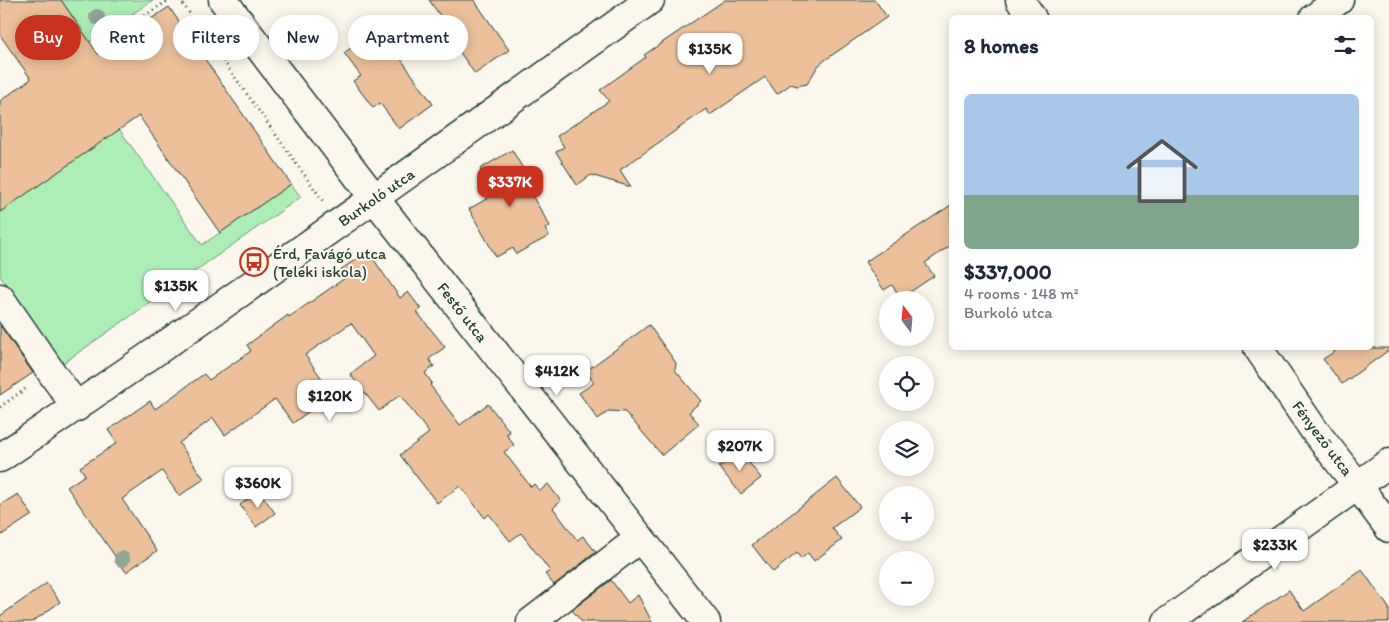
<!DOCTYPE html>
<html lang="en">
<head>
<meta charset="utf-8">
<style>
	body { margin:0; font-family:Itim,sans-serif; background:#f6f6f7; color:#1f2937; height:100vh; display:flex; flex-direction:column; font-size:19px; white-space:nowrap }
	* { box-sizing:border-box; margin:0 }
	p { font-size:16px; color:#747a83 }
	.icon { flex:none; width:28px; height:28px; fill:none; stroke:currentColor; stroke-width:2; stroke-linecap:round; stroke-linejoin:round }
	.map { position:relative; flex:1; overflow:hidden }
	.details { position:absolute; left:949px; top:15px; width:425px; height:335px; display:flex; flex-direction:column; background:#fff; border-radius:8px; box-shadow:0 2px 12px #0003 }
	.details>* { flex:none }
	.guide { position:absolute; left:15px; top:15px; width:475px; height:45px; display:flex; gap:10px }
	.needle { width:32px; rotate:344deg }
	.controls { position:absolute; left:879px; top:291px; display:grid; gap:10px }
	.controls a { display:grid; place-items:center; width:55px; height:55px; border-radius:50%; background:#fff; box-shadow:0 2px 12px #0003; font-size:25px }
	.price { position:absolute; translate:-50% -42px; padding:0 11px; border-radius:10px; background:#fff; color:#222; font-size:16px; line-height:32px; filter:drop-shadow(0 1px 2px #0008) }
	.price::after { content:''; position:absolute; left:50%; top:30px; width:15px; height:11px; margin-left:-8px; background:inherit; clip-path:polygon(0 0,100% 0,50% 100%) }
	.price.selected { background:#c8321e; color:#fff }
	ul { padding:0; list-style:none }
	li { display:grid; align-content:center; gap:10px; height:265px; padding:0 15px }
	li span { display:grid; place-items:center; height:155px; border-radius:8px; color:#555 }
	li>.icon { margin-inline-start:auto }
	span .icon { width:90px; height:90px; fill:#fffc; stroke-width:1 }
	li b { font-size:21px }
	h2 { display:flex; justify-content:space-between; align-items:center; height:60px; padding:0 15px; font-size:21px }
	.tag { padding:0 18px; border-radius:22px; background:#fff; box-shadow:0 2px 12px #0003; font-size:18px; line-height:45px }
	.tag.selected { background:#c8321e; color:#fff }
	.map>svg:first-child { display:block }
	.green { fill:#adeeb7; stroke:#669676 }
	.building { fill:#ebc09b; stroke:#1f3d34 }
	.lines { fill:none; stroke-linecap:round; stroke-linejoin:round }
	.minor-casing { stroke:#1f3d34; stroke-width:31 }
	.path { stroke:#1f3d34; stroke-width:3; stroke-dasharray:1 4; stroke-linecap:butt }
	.minor { stroke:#fbf7ec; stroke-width:28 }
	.tree { fill:#91a495 }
	.labels { text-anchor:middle; stroke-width:4; stroke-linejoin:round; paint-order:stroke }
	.street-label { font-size:16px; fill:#1f3d34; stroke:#fbf7ec }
	.poi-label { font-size:16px; fill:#1f3d34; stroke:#fbf7ec; text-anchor:start }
</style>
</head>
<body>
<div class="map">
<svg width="1389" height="622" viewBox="0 0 1389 622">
	<rect width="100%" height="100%" fill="#fbf7ec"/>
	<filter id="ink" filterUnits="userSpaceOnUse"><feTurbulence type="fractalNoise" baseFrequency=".02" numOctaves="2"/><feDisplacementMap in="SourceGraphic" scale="10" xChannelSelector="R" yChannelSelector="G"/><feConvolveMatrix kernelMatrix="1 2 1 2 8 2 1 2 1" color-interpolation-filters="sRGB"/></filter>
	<g filter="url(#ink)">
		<g class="green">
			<polygon points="61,0 153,0 90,42"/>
			<polygon points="119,129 202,245 291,184 301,197 62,364 0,276 0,212"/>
		</g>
		<g class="building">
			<polygon points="0,0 61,0 98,54 169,7 291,184 220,233 139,116 0,212 0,101 31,79 0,35"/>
			<polygon points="429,0 474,0 509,50 475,74 457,48 452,52 434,28 444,21"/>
			<polygon points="725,0 875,0 887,17 825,60 818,66 807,84 797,86 791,84 777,94 765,77 710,115 706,109 620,170 631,187 591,175 577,185 556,152 564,147 557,136 609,101 600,90 646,57 644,55"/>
			<polygon points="391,23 404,41 393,48 433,104 399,129 380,103 373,108 353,81 361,76 344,53 379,28 380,31"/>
			<polygon points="512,150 532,184 527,187 550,226 545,229 549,236 516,254 513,248 496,257 469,209 495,194 480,169"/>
			<polygon points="951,205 951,245 925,263 934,276 901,298 892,285 884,290 865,262"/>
			<polygon points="368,251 400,298 408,292 421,309 417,312 445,347 429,359 434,366 425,373 432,383 430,385 460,425 488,404 510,432 506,434 514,445 504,452 531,487 534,484 540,491 548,484 561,501 553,508 577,540 583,536 596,552 554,585 545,574 550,571 521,533 510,541 489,514 485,518 460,486 437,503 400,455 429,433 400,395 379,411 350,374 374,356 351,323 305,355 330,390 326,412 311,410 293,423 275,399 225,435 213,418 179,443 204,479 179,496 162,471 122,499 157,551 126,572 67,487 85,475 80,467 117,443 108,430 150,401 155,409 204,374 209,380 251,351 247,345 288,315 289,317 345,278 340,270"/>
			<polygon points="0,325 33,373 0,395"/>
			<polygon points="649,325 676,363 675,370 701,401 689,412 699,424 662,455 625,412 609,411 598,419 579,393 594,383 586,371"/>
			<polygon points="1340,348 1389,348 1389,350 1342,384 1323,359"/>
			<polygon points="740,451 761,478 741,494 719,467"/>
			<polygon points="837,478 860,507 832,528 842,540 814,561 808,553 801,559 797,553 773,572 752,545"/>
			<polygon points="259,491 275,513 256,527 240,505"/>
			<polygon points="18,494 32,515 0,536 0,505"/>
			<polygon points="1362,570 1389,608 1389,622 1242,622 1289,590 1304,611"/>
			<polygon points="611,580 628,603 638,595 652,622 582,622 572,610"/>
			<polygon points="47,583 60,602 32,622 0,622 0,616"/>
		</g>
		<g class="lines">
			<defs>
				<g id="minor">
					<polyline points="223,0 375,199 706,622"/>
					<polyline points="1020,0 1032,18"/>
					<polyline points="1314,18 1339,0"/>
					<polyline points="0,298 56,379 77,407"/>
					<polyline points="1258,348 1314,430 1358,486 1389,528"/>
					<path d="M0,458C220,310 435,155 650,0"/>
					<polyline points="531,622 640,538"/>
					<polyline points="1167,622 1389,463"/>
				</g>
			</defs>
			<use href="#minor" class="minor-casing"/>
			<g class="path">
				<polyline points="180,0 323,201"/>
				<polyline points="94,48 169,0"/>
				<polyline points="0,407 28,387"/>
			</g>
			<use href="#minor" class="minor"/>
		</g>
		<g class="tree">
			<circle cx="97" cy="17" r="8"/>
			<circle cx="122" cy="559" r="8"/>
		</g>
	</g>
	<defs>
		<symbol id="bus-ring" viewBox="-11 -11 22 22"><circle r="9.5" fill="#fbf7ec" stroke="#c8321e" stroke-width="1.5"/><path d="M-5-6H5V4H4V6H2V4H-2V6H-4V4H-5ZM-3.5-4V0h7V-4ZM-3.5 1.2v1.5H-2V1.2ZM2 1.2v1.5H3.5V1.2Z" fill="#c8321e"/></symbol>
	</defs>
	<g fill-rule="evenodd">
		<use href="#bus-ring" x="238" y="246" width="32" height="32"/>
	</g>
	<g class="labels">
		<g class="street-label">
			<text transform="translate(376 197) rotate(-35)" y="6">Burkoló utca</text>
			<text transform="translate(463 312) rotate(52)" y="6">Festő utca</text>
			<text transform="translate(1323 438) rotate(53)" y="6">Fényező utca</text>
		</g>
		<g class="poi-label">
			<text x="273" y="259">Érd, Favágó utca<tspan x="273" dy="18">(Teleki iskola)</tspan></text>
		</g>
	</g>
</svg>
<div class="controls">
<a><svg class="needle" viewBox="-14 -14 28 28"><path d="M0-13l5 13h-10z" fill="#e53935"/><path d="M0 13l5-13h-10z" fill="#747a83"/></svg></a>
<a><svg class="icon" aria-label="locate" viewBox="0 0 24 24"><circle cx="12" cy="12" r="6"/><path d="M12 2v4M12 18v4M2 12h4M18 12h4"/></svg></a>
<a><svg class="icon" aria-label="layers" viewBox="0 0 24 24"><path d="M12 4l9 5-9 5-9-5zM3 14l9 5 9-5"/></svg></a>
<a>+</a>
<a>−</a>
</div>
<b class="price" style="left:710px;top:75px">$135K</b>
<b class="price selected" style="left:510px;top:208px">$337K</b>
<b class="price" style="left:176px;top:312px">$135K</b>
<b class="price" style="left:557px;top:397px">$412K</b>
<b class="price" style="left:330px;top:422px">$120K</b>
<b class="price" style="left:740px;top:472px">$207K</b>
<b class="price" style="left:258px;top:509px">$360K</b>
<b class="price" style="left:1275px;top:571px">$233K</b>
<div class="guide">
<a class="tag selected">Buy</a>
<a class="tag">Rent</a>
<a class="tag">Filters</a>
<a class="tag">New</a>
<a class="tag">Apartment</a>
</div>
<section class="details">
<h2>8 homes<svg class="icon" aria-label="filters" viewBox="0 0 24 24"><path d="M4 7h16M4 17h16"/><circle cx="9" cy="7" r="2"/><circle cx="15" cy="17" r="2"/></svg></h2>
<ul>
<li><span style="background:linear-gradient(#a9c7e8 65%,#7fa58c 0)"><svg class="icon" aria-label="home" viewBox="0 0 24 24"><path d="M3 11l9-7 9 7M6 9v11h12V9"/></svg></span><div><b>$337,000</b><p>4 rooms · 148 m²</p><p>Burkoló utca</p></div></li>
</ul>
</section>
</div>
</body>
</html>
